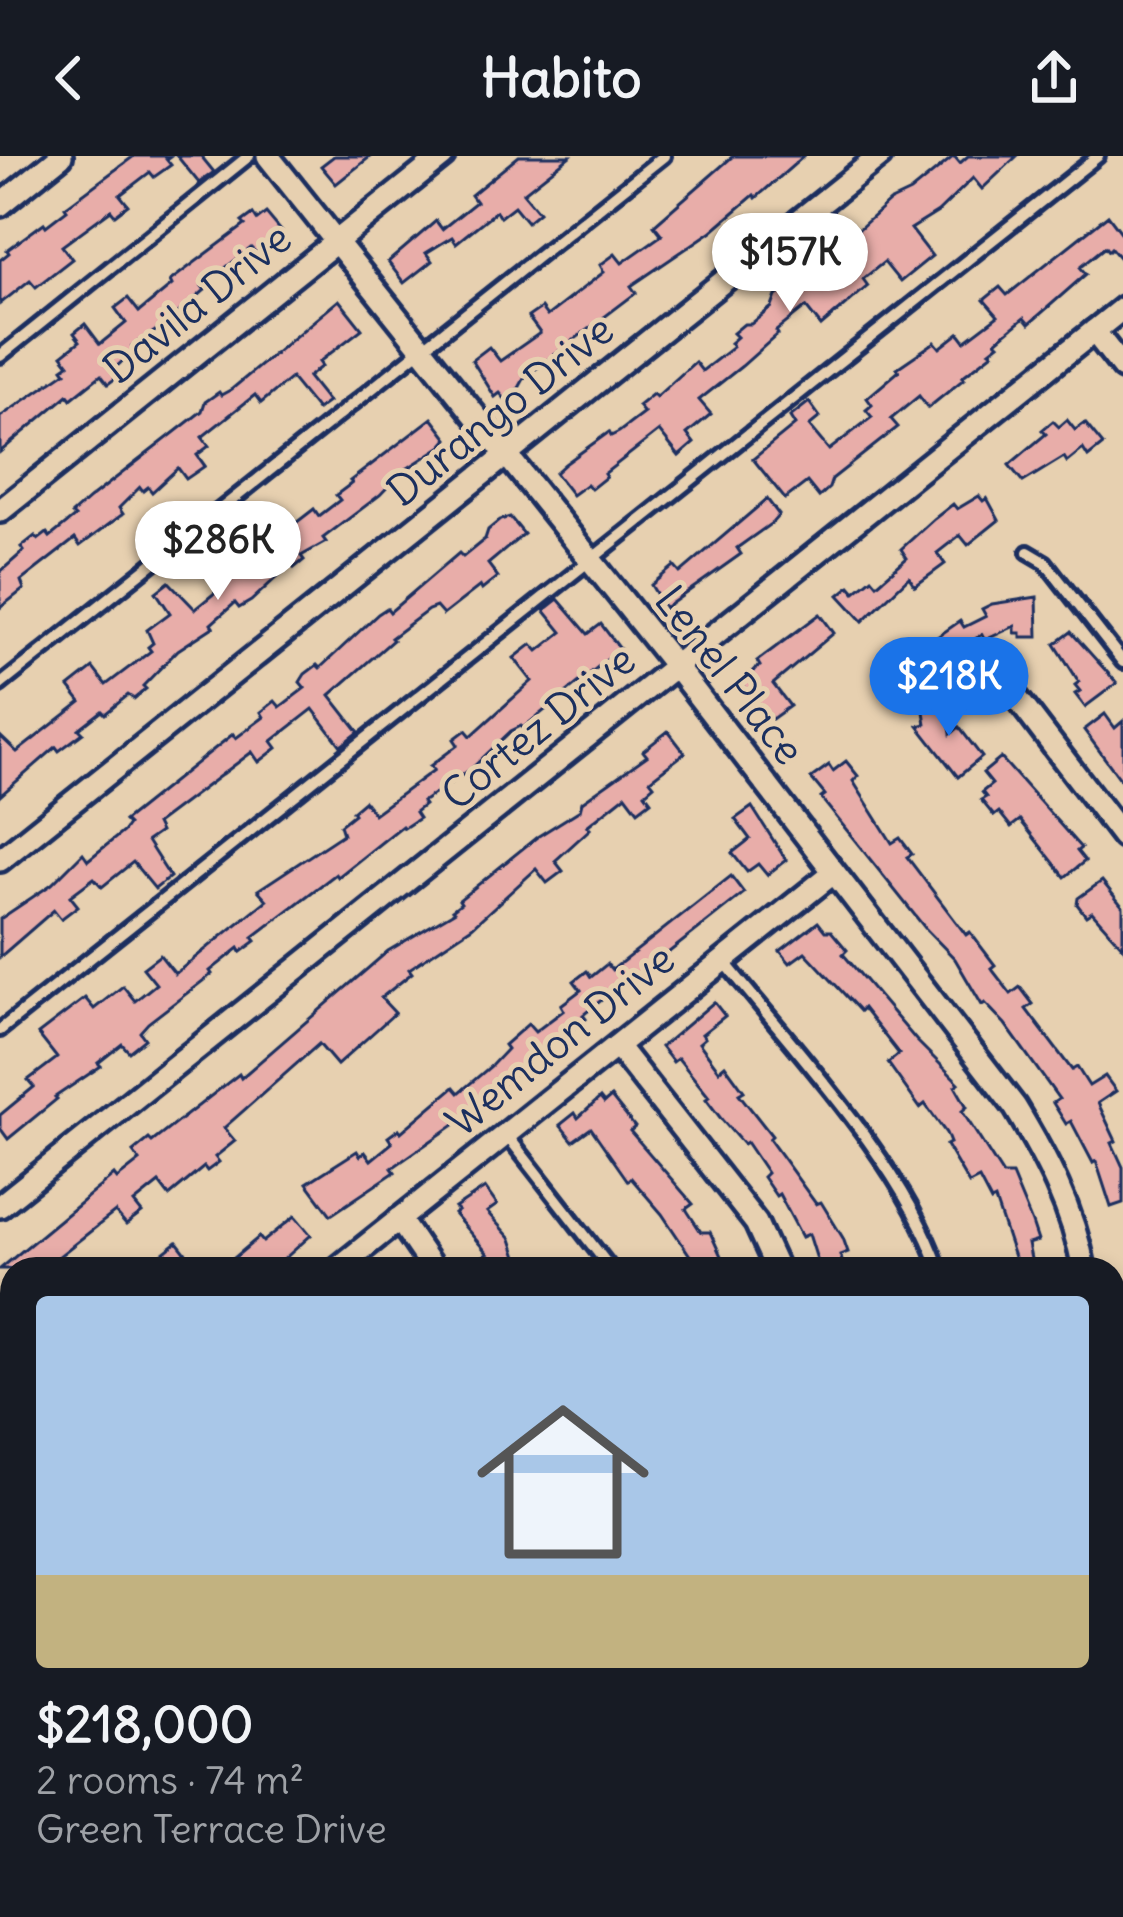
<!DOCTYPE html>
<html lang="en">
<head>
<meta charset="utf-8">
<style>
	body { margin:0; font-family:Delius,sans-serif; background:#242831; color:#f1f3f6; height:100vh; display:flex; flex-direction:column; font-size:45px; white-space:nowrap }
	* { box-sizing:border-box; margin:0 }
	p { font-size:39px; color:#9ea1a6 }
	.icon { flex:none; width:66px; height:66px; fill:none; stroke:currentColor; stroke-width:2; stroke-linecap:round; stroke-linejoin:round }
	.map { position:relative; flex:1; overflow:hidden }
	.side { position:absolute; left:0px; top:1101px; width:1125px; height:660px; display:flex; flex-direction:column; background:#171b24; border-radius:36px 36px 0 0; box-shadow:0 6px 18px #0003 }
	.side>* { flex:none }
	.price { position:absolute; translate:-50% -102px; padding:0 27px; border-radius:42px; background:#fff; color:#222; font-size:39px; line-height:78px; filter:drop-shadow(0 3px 6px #0008) }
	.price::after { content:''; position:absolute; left:50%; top:72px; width:36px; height:27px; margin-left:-18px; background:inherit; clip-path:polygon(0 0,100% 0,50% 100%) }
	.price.on { background:#1a73e8; color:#fff }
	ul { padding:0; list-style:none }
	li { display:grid; align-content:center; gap:24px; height:636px; padding:0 36px }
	li span { display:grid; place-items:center; height:372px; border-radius:12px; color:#555 }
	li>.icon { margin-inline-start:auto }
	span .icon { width:216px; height:216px; fill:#fffc; stroke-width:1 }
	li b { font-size:51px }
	header { display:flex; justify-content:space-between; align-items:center; height:156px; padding:0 36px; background:#171b24; font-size:54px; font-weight:700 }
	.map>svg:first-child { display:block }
	.built { fill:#e7c6ae }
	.building { fill:#e8ada9; stroke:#1b2f5e; stroke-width:3 }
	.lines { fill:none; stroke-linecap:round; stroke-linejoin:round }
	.service-casing { stroke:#1b2f5e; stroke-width:20 }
	.minor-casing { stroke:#1b2f5e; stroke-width:30 }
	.primary-casing { stroke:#1b2f5e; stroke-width:42 }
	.service { stroke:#e7d0b0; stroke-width:10 }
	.minor { stroke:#e7d0b0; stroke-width:21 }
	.primary { stroke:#fcde96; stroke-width:33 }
	.labels { text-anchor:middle; stroke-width:10; stroke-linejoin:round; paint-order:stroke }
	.street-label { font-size:42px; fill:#1b2f5e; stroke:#e7d0b0 }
</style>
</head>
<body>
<header><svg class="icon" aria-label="back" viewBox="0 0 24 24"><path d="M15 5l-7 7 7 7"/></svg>Habito<svg class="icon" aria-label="share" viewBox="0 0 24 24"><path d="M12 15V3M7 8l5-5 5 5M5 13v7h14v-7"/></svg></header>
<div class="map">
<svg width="1123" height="1761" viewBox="0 0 1123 1761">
	<rect width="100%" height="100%" fill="#e7d0b0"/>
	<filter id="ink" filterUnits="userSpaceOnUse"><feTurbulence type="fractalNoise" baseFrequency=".00833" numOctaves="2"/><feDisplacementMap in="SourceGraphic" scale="24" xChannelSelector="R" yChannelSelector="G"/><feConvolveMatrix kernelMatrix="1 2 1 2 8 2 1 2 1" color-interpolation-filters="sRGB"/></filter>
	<g filter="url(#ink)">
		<polygon class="built" points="1123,1656 1123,1761 1057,1761 1064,1749 1113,1749 1113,1672"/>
		<g class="building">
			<polygon points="134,0 170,0 166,3 171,9 154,21 150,16 120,39 128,49 115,59 111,54 62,90 72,103 36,131 30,124 0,148 0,104 9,97 7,94 44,67 46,70 67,54 65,51"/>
			<polygon points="177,0 201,0 214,16 199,27"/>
			<polygon points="334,0 371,0 336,28 321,10"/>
			<polygon points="519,0 570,0 523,37 539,56 527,66 514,50 500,61 496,55 456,87 452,81 426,97 432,105 404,127 388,106 436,65 442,73 476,46 471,39"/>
			<polygon points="733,0 804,0 756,42 754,39 712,75 631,130 636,137 525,221 519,232 505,243 500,237 495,241 472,204 489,191 500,205 540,177 528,161 541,152 547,160 604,116 600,109 615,98 622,107 662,79 654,69"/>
			<polygon points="954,0 960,7 968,0 1017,0 982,33 973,22 938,56 911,73 932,100 900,126 884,106 863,123 868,130 821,170 806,151 776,175 778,178 742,210 699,244 711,258 687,278 694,287 679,300 659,275 604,318 606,321 591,333 587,328 572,339 555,317 565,308 609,276 611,280 619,276 644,257 638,250 653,238 656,241 695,206 702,215 733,191 730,187 737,181 733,177 744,168 751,168 772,151 776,140 832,100 828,94 846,79 849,82 889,46 910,36"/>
			<polygon points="266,57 282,76 256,97 251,92 202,130 205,134 163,170 132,190 135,194 115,212 120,219 108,228 101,219 71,243 68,239 0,296 0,261 66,216 63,212 69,208 62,199 80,185 74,177 85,168 100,188 126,167 115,152 128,142 139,156 172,129 170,125 245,69 242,66 253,58 257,64"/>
			<polygon points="1108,59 1123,79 1123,106 1111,92 1108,95 1105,91 1080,111 1086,118 1029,168 1024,162 996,185 999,188 990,195 993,197 962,221 964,223 928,252 919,240 891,263 898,271 832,323 829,332 819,341 807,326 785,343 753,303 795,269 790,261 809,246 820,261 809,270 829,294 872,261 866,254 872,249 867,242 899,215 897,212 935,186 940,192 959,177 965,185 998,160 984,144 1000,131 1007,139"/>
			<polygon points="339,144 362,173 319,206 322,210 308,221 328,246 317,254 291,222 261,247 255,239 202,281 209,290 197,299 205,310 186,323 178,312 152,336 148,331 143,335 140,331 119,352 123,358 80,390 75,383 21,425 24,433 0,452 0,416 24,395 21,391 35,380 38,384 47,377 50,381 75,361 72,358 89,343 202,255 205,246 219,236 221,239 232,233"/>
			<polygon points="432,262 448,283 442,290 402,316 380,339 323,382 326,386 301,400 304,404 294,412 291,408 251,445 239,452 235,447 211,468 213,471 178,494 143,530 146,533 134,543 128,539 105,558 102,555 79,573 83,577 59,595 56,591 0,640 0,580 17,596 81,546 69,531 93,512 106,529 151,495 148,491 153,487 147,474 170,457 156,436 169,426 195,453 227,427 221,419 234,409 237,413 273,385 270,381 280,373 283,377 314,353 319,360 340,344 336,339 352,327 350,325"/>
			<polygon points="1067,264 1075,274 1085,267 1103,289 1088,301 1083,293 1067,306 1064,301 1023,326 1009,309 1046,278 1042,274 1053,265 1059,271"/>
			<polygon points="979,340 983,345 987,342 999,364 968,389 960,379 937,397 945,408 915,430 909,421 863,465 839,439 850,430 855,436 872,422 877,428 907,402 901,393 934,363 953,348 957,353"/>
			<polygon points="767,343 779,359 772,367 737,392 741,398 665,452 651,429 674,410 680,417"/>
			<polygon points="510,361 524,378 488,408 498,421 482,434 480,430 443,459 436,451 428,454 391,482 393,484 330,539 359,576 341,590 313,553 272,585 277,592 259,606 252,596 156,668 160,676 147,685 170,721 155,733 133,706 102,731 94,722 70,740 78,750 61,763 54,754 0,801 0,763 52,728 83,697 88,704 123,676 128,669 124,665 233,578 236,582 264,561 261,556 275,545 280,551 305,532 300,526 305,518 317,509 320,512 378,458 387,452 390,456 459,397 463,401 485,383 488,374 500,364"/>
			<polygon points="1037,441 1038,481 1021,481 1021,477 1015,477 1015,470 985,484 982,478 960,494 953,511 960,515 950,538 909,520 918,501 926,505 937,481 960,465 964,471 986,460 982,453 992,448"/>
			<polygon points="558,443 588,478 601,468 620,493 523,572 521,570 511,575 471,613 422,646 424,649 415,656 419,662 404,672 402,670 338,721 336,718 253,781 256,785 241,796 239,792 210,815 212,818 148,867 140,876 145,883 129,896 122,888 98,907 101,910 55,941 57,943 8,983 0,972 0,959 34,931 28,924 57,902 38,878 85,842 94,853 123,830 135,845 156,828 143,812 160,799 175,818 267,744 258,734 343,678 340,669 354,658 352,655 364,645 374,658 434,614 430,610 458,589 454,583 466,574 471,580 532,525 514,502 532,488 538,495 562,476 544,454"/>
			<polygon points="820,458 834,477 773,528 790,550 772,563 739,526 760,510 757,505"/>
			<polygon points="1071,476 1117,527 1085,551 1075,538 1080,535 1075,529 1079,526 1055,488"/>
			<polygon points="946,545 951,578 959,571 982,601 958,621 918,570 926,568 923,549"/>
			<polygon points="1105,558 1115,572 1123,565 1123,627 1084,574"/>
			<polygon points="668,575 685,597 650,624 654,629 645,637 651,645 638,655 626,639 587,670 590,673 555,705 563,715 547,727 536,713 472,771 409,813 412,817 381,842 395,857 337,909 319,888 224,972 235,985 215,1001 219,1006 207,1015 204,1011 169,1040 159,1027 134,1047 142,1057 126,1069 115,1056 53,1105 60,1113 0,1113 114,1019 117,1023 140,1005 133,996 149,983 152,986 239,918 241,922 388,795 454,756 452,754 461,747 459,744 537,681 580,654 582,646 647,600 643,595"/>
			<polygon points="1001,602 1081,692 1077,695 1085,705 1065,721 1020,664 1011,671 999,656 994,660 981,644 986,641 982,636 992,628 983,617"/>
			<polygon points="846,605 858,620 853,625 892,687 900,682 912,698 907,701 966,779 970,776 995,809 991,812 1011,838 1020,831 1033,848 1026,853 1072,914 1077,911 1089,930 1105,920 1116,935 1098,947 1116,985 1112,987 1123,1011 1123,1047 1111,1051 1096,1005 1093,1007 1071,965 1066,968 1053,947 1059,943 1005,868 985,847 982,849 955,803 925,772 821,642 825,639 811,622 829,609 833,615"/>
			<polygon points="752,651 786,704 767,719 758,708 747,716 732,697 750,683 735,663"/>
			<polygon points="731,720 744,737 654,808 620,829 583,859 586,863 566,878 564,875 455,968 392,1012 395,1016 331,1059 307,1027 357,995 360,1000 365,996 371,1004 392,987 388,981 399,973 401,976 454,931 459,937 491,910 507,893 504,889 528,868 535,876 564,854 561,849 581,834 574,825 587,815 591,821 607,808 612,814"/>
			<polygon points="1102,725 1123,751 1123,791 1092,756 1086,760 1077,748 1078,742"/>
			<polygon points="818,766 825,775 831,775 847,794 843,798 916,884 959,927 955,930 967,951 962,955 1003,1019 1012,1019 1032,1067 1038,1085 1028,1088 1033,1113 1018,1113 995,1044 991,1046 979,1023 969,1028 946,989 950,987 946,977 925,948 920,952 888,907 899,898 863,852 860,855 805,796 790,807 780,795"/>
			<polygon points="714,846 725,860 702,878 705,882 699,887 719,914 725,909 744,935 739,938 772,980 769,983 816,1048 821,1046 843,1082 848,1096 840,1099 845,1113 820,1113 809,1078 802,1081 779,1038 776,1040 763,1021 767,1017 746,986 743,988 722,964 706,943 709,941 678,902 673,906 661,891"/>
			<polygon points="611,941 635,971 630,975 693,1048 686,1053 701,1076 710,1076 727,1113 699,1113 662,1058 631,1022 628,1025 591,972 573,985 560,969 575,957 578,962 600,942 604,947"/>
			<polygon points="485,1032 497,1049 487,1056 511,1083 521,1113 488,1113 483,1100 488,1098 454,1058 458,1055 455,1052"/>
			<polygon points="295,1060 311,1079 273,1113 221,1113 259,1081 263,1086"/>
			<polygon points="177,1086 198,1113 168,1113 158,1101"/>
		</g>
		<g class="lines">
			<defs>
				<g id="service">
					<polyline points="0,200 249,0"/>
					<polyline points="1028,396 1045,406 1123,506"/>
					<polyline points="0,529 664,0"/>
					<path d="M723,804C794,893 903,1007 939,1113"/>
					<polyline points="0,874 1098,0"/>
					<polyline points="506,978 611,1113"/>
					<polyline points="0,1544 12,1535"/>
					<polyline points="148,1761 163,1749"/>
					<polyline points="172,1761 187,1749"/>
					<polyline points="624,1761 632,1749"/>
				</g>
				<g id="minor">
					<path d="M268,0L676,511L1015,951C1046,1002 1073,1053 1084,1113"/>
					<polyline points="0,49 61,0"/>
					<polyline points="1094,175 1123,212"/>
					<polyline points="0,355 443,0"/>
					<polyline points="1017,542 1123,681"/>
					<polyline points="0,704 880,0"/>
					<polyline points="617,890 756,1067 777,1113"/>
					<polyline points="0,1050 1123,152"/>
					<polyline points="399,1063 433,1113"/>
					<polyline points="337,1113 833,717"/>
					<polyline points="0,1274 12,1289"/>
					<polyline points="0,1383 12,1373"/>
					<polyline points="0,1708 12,1698"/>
					<polyline points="381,1749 391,1761"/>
					<polyline points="425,1761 439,1749"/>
					<polyline points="794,1761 802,1749"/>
				</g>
				<g id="primary">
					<polyline points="1113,1565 1123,1550"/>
					<polyline points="1113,1639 1123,1623"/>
					<polyline points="985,1761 993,1749"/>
					<polyline points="1033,1761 1041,1749"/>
				</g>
			</defs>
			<use href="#service" class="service-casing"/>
			<use href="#minor" class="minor-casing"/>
			<use href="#primary" class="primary-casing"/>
			<use href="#service" class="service"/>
			<use href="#minor" class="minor"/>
			<use href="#primary" class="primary"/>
		</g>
	</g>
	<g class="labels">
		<g class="street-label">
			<text transform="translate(197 147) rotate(-39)" y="15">Davila Drive</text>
			<text transform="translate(500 254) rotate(-39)" y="15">Durango Drive</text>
			<text transform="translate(730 519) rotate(52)" y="15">Lenel Place</text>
			<text transform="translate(538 571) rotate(-39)" y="15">Cortez Drive</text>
			<text transform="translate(560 884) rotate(-39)" y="15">Wemdon Drive</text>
		</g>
	</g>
</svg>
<b class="price" style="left:790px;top:159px">$157K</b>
<b class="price" style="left:218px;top:447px">$286K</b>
<b class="price on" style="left:949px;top:583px">$218K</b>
<section class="side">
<ul>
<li><span style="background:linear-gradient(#a9c7e8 75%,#c2b280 0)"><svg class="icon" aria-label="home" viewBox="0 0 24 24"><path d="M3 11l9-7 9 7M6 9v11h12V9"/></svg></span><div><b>$218,000</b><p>2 rooms · 74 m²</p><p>Green Terrace Drive</p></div></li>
</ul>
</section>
</div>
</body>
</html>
